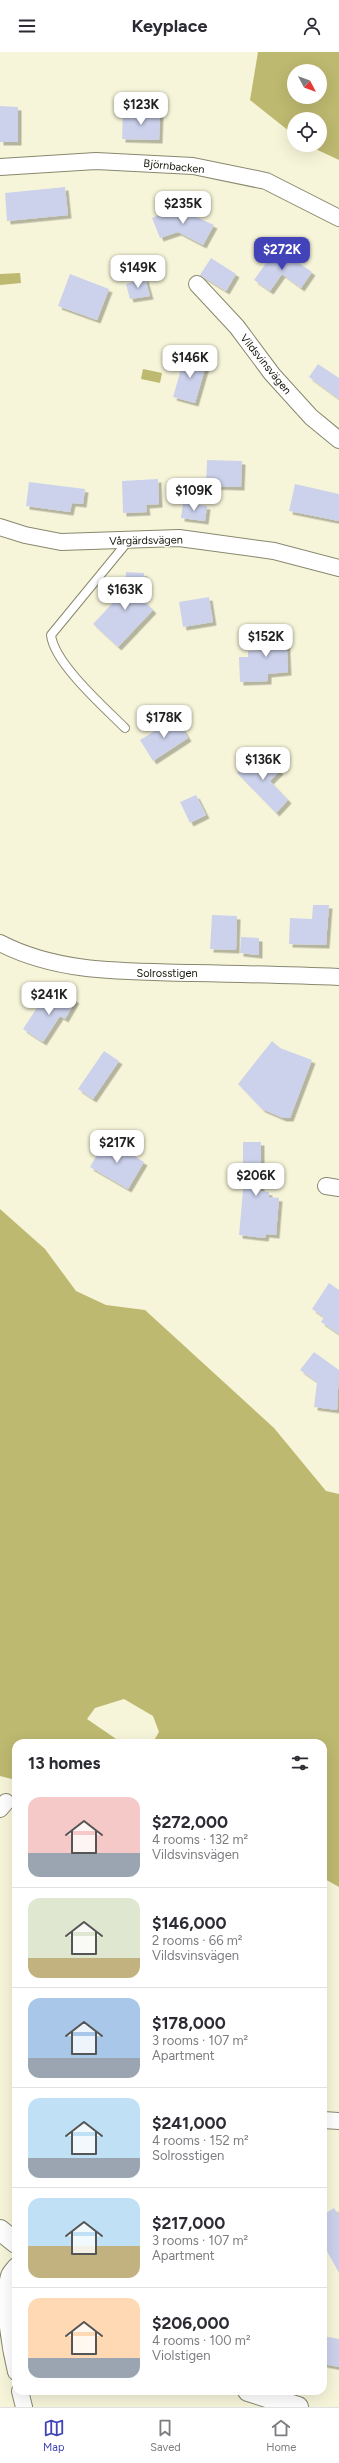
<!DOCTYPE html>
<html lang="en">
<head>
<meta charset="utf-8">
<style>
	body { margin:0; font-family:Figtree,sans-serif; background:#f2f2f3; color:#2b2b33; height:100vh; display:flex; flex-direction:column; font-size:15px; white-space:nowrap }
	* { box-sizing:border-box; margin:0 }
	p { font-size:13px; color:#7c7c81 }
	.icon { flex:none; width:22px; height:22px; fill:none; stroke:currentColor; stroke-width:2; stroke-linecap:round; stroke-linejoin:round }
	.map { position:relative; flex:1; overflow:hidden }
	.side { position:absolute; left:12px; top:1687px; width:315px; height:656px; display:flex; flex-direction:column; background:#fff; border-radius:12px; box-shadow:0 4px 16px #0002 }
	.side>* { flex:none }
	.needle { width:26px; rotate:131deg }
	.buttons { position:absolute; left:287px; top:12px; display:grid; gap:8px }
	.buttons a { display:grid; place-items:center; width:40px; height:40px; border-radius:50%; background:#fff; box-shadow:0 4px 16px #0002; font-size:20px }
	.price { position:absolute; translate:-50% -34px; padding:0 9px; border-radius:8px; background:#fff; color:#222; font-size:13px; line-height:26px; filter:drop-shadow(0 1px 2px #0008) }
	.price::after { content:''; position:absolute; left:50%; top:24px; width:12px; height:9px; margin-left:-6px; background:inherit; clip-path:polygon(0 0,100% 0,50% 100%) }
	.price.active { background:#4243b8; color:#fff }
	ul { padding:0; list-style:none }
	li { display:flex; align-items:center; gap:12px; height:100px; padding:0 16px }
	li+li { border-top:1px solid #e1e1e2 }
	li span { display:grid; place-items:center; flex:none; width:112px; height:80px; border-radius:12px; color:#555 }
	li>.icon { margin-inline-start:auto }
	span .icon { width:48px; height:48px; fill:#fffc; stroke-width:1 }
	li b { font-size:17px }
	h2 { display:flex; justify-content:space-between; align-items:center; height:48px; padding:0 16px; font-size:17px }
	header { display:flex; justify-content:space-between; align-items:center; height:52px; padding:0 16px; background:#fff; font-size:18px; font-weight:700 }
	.menu { display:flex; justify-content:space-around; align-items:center; height:56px; border-top:1px solid #e1e1e2; background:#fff; font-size:11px; color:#7c7c81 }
	.menu a { display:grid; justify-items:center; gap:2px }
	.menu .active { color:#4243b8 }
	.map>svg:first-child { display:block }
	.water { fill:#beb970; fill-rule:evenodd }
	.building { fill:#ccd2ec; filter:url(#shadow) }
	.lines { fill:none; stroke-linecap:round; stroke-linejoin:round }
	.service-casing { stroke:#89876e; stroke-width:10 }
	.minor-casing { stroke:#89876e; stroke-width:18 }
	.tertiary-casing { stroke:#89876e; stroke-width:22 }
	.service { stroke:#fff; stroke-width:8 }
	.minor { stroke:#fff; stroke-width:16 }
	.tertiary { stroke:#fff; stroke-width:20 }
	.labels { text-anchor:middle; stroke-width:3; stroke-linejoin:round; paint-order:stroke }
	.street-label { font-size:11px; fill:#14140a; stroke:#fff }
</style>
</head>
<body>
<header><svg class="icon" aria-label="menu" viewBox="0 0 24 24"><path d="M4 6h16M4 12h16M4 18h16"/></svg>Keyplace<svg class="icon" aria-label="person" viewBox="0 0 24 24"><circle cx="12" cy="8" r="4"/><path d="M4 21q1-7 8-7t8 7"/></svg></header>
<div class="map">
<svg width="339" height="2355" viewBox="0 0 339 2355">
	<defs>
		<filter id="shadow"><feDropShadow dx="3.5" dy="3.5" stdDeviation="0" flood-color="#0004"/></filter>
	</defs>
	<rect width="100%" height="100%" fill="#f7f5d9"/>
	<g class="water">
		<path d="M258,0H339V108L307,93H320V67H294V83L250,48ZM294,19H320V45H294Z"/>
		<polygon points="20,221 21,231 0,233 0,222"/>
		<polygon points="143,317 162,321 160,331 141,327"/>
		<polygon points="0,1157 45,1197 76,1239 106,1253 145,1258 274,1376 326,1439 339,1442 339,1835 323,1826 323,1691 132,1691 153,1690 159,1680 153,1664 124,1647 95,1656 87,1667 122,1691 16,1691 16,1728 0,1724"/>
	</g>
	<g class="building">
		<polygon points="0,54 18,55 18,90 0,90"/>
		<polygon points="123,60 160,61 159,88 122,87"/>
		<polygon points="65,135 68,163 7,169 5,141"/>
		<polygon points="176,156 214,173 203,193 178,180 160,186 152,166"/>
		<polygon points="277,196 312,220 301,236 282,222 270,239 254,228"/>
		<polygon points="211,206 236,222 226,239 200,223"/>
		<polygon points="70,222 109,237 97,268 58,254"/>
		<polygon points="145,226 150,244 130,247 126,232"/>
		<polygon points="185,303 207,310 195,351 173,345"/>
		<polygon points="318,312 339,326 339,347 309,325"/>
		<polygon points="207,408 242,409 241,435 206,434"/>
		<polygon points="158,427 159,452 146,453 147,460 123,461 122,429"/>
		<polygon points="29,430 85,437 83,452 72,451 70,460 26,454"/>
		<polygon points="295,432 339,442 339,469 289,459"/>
		<polygon points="183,451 207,454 205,469 181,466"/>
		<polygon points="126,520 144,521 143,548 153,558 118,595 93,572 125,538"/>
		<polygon points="209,545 213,570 183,575 179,550"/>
		<polygon points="286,578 288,620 268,622 268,629 240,630 239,605 248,605 248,599 262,598 261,580"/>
		<polygon points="176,666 188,686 153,709 140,688"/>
		<polygon points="260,699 280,719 270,729 288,748 276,761 237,721"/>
		<polygon points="196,743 206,763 190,771 180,750"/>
		<polygon points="313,853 329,853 326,893 289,892 290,866 312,867"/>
		<polygon points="212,863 237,864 236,898 210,897"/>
		<polygon points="241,885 259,886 259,903 240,901"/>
		<polygon points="61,939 76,948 65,967 60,964 43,990 23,977 42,948 51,954"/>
		<polygon points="272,989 280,996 312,1008 290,1066 283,1066 262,1057 238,1032"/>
		<polygon points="104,999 119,1009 93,1047 78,1037"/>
		<polygon points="106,1087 144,1110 128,1137 90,1115"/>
		<polygon points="243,1090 261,1090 261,1139 269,1140 269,1145 279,1146 276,1183 266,1182 265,1186 239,1183 245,1116 243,1116"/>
		<polygon points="329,1231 339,1238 339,1282 321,1270 324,1265 312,1257"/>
		<polygon points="314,1300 339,1318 337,1358 314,1355 317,1330 300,1318"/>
		<polygon points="334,2156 339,2164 339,2221 323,2192 323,2163"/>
		<polygon points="323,2284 339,2287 339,2315 323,2312"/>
	</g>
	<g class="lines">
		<defs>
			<path id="service" d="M125,676C104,655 54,611 51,583L129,488"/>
			<g id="minor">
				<polyline points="0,115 96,109 193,114 266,129 339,166"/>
				<polyline points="197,232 237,275 272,322 311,365 339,388"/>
				<polyline points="0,475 25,483 61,490 179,486 274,499 339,516"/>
				<path d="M0,891C60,922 127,919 193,921C242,922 290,923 339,925"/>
				<polyline points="326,1134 339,1136"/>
				<polyline points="0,1757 6,1750"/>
				<polyline points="323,2068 339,2069"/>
				<path d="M16,2214C14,2217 9,2221 9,2224C2,2249 10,2295 16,2320"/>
				<polyline points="20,2339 24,2355"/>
			</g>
			<g id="tertiary">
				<polyline points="0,2178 16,2191"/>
				<polyline points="248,2339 298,2355"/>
			</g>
		</defs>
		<use href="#service" class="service-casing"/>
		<use href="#minor" class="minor-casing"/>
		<use href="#tertiary" class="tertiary-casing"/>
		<use href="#service" class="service"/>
		<use href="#minor" class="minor"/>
		<use href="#tertiary" class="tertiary"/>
	</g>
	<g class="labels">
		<g class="street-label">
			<text transform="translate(174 114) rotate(6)" y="4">Björnbacken</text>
			<text transform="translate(266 312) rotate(51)" y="4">Vildsvinsvägen</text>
			<text transform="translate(146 488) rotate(-1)" y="4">Vårgärdsvägen</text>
			<text x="167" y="925">Solrosstigen</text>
		</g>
	</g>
</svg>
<div class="buttons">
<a><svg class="needle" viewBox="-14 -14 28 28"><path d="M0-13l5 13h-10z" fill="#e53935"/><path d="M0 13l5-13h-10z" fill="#7c7c81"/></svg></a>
<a><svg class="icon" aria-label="locate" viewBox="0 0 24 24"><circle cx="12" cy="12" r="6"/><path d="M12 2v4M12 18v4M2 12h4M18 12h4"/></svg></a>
</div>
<b class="price" style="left:141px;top:74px">$123K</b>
<b class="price" style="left:183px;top:173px">$235K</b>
<b class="price active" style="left:282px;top:219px">$272K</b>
<b class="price" style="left:138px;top:237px">$149K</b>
<b class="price" style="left:190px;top:327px">$146K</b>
<b class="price" style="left:194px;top:460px">$109K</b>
<b class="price" style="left:125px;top:559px">$163K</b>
<b class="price" style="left:266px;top:606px">$152K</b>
<b class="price" style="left:164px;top:687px">$178K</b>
<b class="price" style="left:263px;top:729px">$136K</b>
<b class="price" style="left:49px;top:964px">$241K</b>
<b class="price" style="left:117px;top:1112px">$217K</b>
<b class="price" style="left:256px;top:1145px">$206K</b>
<section class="side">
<h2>13 homes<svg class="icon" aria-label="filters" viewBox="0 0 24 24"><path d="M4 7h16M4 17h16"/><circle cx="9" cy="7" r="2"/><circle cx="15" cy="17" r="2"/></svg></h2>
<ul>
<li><span style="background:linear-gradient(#f6c9c9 70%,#9aa5b1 0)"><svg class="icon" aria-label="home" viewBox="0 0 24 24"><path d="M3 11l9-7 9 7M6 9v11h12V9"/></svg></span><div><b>$272,000</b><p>4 rooms · 132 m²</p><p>Vildsvinsvägen</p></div></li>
<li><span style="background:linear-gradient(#dfe7d0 75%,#c2b280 0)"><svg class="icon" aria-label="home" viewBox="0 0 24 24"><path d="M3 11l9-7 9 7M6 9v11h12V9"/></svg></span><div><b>$146,000</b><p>2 rooms · 66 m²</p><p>Vildsvinsvägen</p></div></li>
<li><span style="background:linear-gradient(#a9c7e8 75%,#9aa5b1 0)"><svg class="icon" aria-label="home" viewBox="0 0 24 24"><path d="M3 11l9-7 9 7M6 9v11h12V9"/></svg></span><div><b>$178,000</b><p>3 rooms · 107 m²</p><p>Apartment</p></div></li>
<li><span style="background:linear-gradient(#bfe0f5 75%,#9aa5b1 0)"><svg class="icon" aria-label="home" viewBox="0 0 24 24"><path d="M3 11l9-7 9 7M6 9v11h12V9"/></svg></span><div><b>$241,000</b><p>4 rooms · 152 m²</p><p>Solrosstigen</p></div></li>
<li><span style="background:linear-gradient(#bfe0f5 60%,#c2b280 0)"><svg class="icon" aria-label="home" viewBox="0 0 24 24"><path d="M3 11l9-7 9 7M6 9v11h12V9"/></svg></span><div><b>$217,000</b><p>3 rooms · 107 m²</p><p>Apartment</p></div></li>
<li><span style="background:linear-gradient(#ffd9b3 75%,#9aa5b1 0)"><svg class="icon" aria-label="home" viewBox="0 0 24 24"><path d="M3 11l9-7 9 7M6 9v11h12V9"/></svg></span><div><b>$206,000</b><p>4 rooms · 100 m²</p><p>Violstigen</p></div></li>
</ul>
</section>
</div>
<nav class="menu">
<a class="active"><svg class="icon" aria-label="map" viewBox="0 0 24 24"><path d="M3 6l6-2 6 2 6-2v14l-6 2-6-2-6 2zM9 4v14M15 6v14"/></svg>Map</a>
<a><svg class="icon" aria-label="saved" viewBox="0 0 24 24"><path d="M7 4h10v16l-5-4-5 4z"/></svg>Saved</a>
<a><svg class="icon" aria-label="home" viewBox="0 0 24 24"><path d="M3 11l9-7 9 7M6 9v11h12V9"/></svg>Home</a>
</nav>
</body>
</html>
